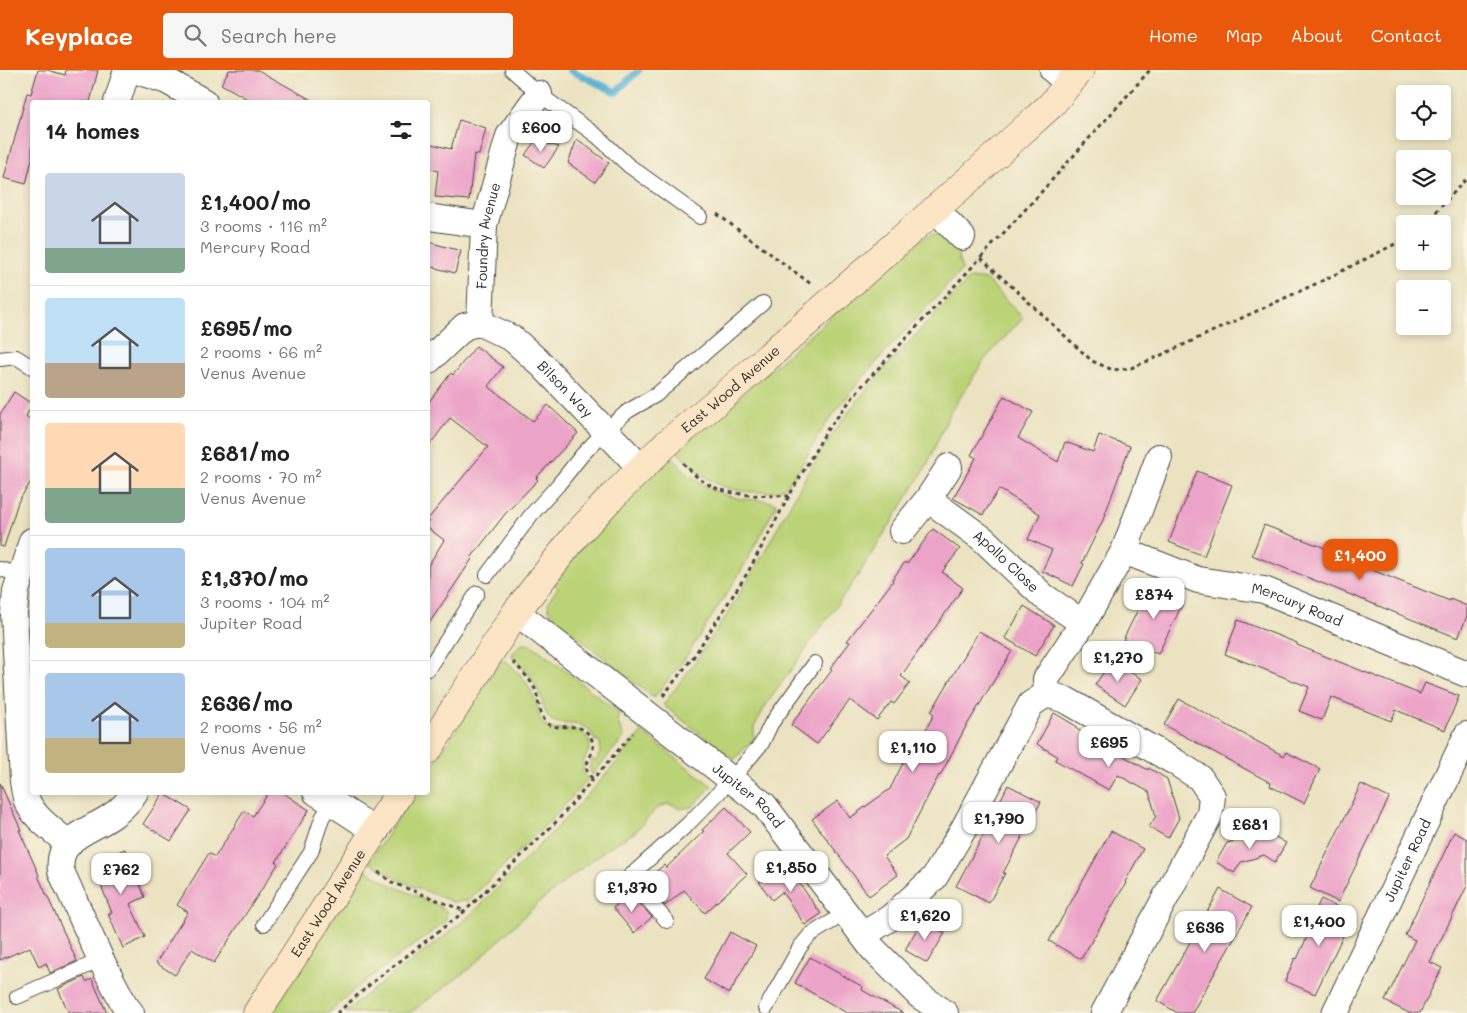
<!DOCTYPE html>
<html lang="en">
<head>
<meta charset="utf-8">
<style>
	body { margin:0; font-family:Mali,sans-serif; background:#f6f6f6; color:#222; height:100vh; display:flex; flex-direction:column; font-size:19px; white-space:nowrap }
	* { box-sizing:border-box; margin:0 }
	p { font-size:16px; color:#767676 }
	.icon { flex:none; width:28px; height:28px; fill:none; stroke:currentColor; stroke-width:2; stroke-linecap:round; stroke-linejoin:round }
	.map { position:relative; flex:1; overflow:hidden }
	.drawer { position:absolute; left:30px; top:30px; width:400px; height:695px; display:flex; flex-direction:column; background:#fff; border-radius:5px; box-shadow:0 2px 8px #0003 }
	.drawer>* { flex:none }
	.fabs { position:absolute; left:1396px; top:15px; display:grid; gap:10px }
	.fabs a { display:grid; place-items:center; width:55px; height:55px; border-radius:5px; background:#fff; box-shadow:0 2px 8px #0003; font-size:25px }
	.price { position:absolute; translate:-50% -42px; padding:0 11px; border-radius:10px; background:#fff; color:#222; font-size:16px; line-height:32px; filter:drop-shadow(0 1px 2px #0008) }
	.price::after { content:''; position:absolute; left:50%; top:30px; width:15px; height:11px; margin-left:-8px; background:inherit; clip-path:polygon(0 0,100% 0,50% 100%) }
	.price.selected { background:#ea580c; color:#fff }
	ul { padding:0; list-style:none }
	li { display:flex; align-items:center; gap:15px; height:125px; padding:0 15px }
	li+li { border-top:1px solid #e0e0e0 }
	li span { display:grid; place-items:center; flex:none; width:140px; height:100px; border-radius:5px; color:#555 }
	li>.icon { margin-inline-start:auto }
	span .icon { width:60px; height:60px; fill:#fffc; stroke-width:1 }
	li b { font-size:21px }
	h2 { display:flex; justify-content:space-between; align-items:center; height:60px; padding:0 15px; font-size:21px }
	header { display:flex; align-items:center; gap:30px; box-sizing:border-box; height:70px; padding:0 25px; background:#ea580c; color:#fff }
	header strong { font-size:24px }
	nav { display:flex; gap:28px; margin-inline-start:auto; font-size:18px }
	.search { width:350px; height:45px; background:#f6f6f6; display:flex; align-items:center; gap:12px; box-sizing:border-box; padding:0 18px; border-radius:5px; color:#767676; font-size:19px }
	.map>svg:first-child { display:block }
	.green { fill:#bbd377; stroke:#737f51 }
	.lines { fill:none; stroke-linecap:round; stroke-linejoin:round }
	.stream { stroke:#52afd1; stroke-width:7 }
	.building { fill:#eca3c8 }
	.lane-casing { stroke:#484641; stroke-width:16 }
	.street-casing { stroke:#484641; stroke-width:28 }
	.secondary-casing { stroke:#484641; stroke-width:29 }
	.path { stroke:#484641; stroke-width:3; stroke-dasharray:4 4; stroke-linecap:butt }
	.lane { stroke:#fff; stroke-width:14 }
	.street { stroke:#fff; stroke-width:26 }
	.secondary { stroke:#fce5c4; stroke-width:28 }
	.labels { text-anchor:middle; stroke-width:4; stroke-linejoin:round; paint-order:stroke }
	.street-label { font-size:14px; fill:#2b2b2b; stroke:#fcf5e5 }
</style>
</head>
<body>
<header>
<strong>Keyplace</strong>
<div class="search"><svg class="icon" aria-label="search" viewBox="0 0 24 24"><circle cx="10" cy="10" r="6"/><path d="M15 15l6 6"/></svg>Search here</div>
<nav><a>Home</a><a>Map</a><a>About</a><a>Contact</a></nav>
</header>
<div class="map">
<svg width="1467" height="943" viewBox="0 0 1467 943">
	<rect width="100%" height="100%" fill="#fcf5e5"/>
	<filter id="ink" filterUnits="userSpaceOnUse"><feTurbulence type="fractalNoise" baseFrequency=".02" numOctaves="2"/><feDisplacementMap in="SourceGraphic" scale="10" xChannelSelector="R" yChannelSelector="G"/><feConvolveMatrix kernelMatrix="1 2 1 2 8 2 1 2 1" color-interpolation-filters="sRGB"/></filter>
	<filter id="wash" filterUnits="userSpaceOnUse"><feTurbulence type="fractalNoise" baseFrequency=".0096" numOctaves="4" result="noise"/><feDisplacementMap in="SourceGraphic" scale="20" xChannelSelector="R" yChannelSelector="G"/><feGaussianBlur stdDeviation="1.12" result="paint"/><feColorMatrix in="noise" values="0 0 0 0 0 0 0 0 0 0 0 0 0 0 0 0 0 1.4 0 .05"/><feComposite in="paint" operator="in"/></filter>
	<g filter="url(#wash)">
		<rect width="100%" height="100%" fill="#eae2c0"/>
		<g class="green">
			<path d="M930,165L944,166L955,174L962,200C914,251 865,301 824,357C814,371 795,413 781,419C774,422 766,422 759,422C722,422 700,408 677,381L920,169Z"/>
			<path d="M970,208L987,210L1023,248L985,289L950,343L926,397L859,504L766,635L754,657V668L734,690L663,635C698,590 729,543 758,493C784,448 806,401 836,359C875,304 924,257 970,208Z"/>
			<path d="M671,386C691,409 712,425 743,429C755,430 766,429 777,434L741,501L684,590L654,628L553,547C544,533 549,530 558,518L553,513L596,461Z"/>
			<path d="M525,574H530L536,578L619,643L617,651L624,667L592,705C589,699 589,695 592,689L596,691C600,684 602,678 599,670L595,671C585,643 559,662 547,646C540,621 532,603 511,586L519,576Z"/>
			<path d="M502,589C517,598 529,614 536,631C539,639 538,650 545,656C558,665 579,652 588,669C593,678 587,683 584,691C583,694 583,698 583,702L588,709L555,746L472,827L467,831L453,832L403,812L369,792L415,723L428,722V703Z"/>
			<path d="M642,662L712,716L692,737L678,739L674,735L667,734L656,739L635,762L605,780L536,835L469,899L410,943H345C384,908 429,881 468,847C485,832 500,815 516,799C560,755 603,710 642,662Z"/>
			<polygon points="365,799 389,814 433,833 447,842 445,852 360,915 329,943 272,943"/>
		</g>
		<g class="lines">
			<polyline class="stream" points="570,0 616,22 639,0"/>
		</g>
		<g id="blocks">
			<g class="building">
				<polygon points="38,0 47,0 65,5 66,0 98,0 90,32 32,32 32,89 26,114 4,108 27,23 31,24"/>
				<polygon points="229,0 258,0 315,32 253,32 221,14"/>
				<polygon points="459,50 486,58 479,85 474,84 469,130 435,127 438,101 428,98 428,73 451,79"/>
				<polygon points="577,69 609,93 595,112 568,93"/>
				<polygon points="535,71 559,77 544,98 525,85"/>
				<polygon points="428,172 461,181 455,203 428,196"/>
				<polygon points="476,276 503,297 488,316 533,351 548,335 578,363 536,408 538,410 505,444 471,488 472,489 428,555 428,496 444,470 428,458 428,449 488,377 450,348 428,377 428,333 451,303 453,305"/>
				<polygon points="14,322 32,334 26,346 32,351 32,410 18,432 4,477 0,476 0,344"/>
				<polygon points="1004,326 1033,342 1018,368 1058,392 1065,372 1093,382 1099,365 1130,376 1105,444 1106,444 1082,493 1084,494 1073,516 1042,501 1052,480 1028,469 1040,444 999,419 983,445 953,428 976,388 971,385"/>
				<polygon points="1197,401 1232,415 1204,486 1169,472"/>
				<polygon points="1264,455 1341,484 1340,487 1402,512 1450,531 1450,529 1467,536 1467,546 1458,568 1252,485"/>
				<polygon points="933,459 960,479 942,502 963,518 901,606 910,613 894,634 891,632 877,650 850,630 817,674 791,655 832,600 830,599 850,572 847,571 893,511 892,510 905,492 907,494"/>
				<polygon points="1150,515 1184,531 1158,584 1123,570"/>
				<polygon points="1024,536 1054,555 1035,586 1005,568"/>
				<polygon points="1238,550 1297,573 1297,575 1420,624 1425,613 1459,626 1445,660 1396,640 1391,651 1331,627 1322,650 1299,641 1309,617 1225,584"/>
				<polygon points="979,561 1012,581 964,660 940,706 939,705 906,769 884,786 898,805 869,826 812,749 838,731 850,748 890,719 907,685 910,687 922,667 934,644 931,642"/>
				<polygon points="1111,591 1142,609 1125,635 1095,615"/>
				<polygon points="1179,629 1284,686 1286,682 1320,699 1304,733 1270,716 1271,713 1164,655"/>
				<polygon points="1054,643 1076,656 1075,658 1148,700 1149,698 1167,709 1179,748 1168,768 1149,757 1156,746 1149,722 1118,705 1109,720 1055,690 1057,686 1037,674"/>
				<polygon points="0,713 21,760 19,760 39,805 38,806 77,891 50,903 46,893 39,897 30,877 0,890"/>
				<polygon points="1361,714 1389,728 1338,832 1310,818"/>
				<polygon points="1008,715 1041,732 1003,803 1005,803 989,833 956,816 1000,734 999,733"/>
				<polygon points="269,722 282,722 309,740 276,792 278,794 214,893 192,879 175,905 156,893 188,842 177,835 209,783 215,787 244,741 253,746"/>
				<polygon points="163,723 191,740 171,771 143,754"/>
				<polygon points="726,737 750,762 728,783 747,804 705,843 684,820 665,836 644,812 664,795 666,798 704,761 702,760"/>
				<polygon points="1111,761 1143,779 1125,812 1126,813 1081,889 1049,871"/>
				<polygon points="1267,762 1286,773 1275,792 1264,785 1252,789 1241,792 1234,803 1216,792 1227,773"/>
				<polygon points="1454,762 1467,769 1467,816 1430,892 1442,898 1420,943 1409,943 1385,931 1415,870 1405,865"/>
				<polygon points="125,779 145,827 130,834 145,867 123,878 108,844 112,843 92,793"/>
				<polygon points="786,794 821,844 805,855 782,822 772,830 759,812"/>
				<polygon points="1220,819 1252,837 1192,943 1178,943 1157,931"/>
				<polygon points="630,824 652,847 634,863 613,838"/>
				<polygon points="1321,829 1353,845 1315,924 1285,911 1295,888 1297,889 1316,847 1313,845"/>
				<polygon points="922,850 945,863 927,893 905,880"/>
				<polygon points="730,862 756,876 729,924 704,909"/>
				<polygon points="810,887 863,917 862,920 903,943 847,943 795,913"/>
				<polygon points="84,907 86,912 92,909 107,943 69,943 58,919"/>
			</g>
		</g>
	</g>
	<g filter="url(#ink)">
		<use href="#blocks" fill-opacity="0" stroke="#484641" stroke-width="1"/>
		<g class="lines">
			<defs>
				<g id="lane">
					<polyline points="512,0 539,24 597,66 628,95 700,147"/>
					<polyline points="0,289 16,287 32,297"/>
					<polyline points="0,499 21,505"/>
					<polyline points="487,505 531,445 558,415 582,385 606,360 628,341 656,325 763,233"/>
					<polyline points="428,599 477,523"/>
					<polyline points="667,851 628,808 688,754 731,710 762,673 771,654 815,593"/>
					<polyline points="264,854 311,782 322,748 334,729"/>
					<polyline points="17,927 101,890"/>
					<polyline points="766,938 800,877 810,865 846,843"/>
				</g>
				<g id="street">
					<polyline points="134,0 167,11 204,32"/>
					<polyline points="1053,0 1068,13"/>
					<polyline points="117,32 127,0"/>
					<polyline points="936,140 962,167"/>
					<polyline points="428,147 484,155"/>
					<path id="s1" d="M480,253L484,155L509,66L539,24"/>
					<path id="s2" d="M480,253L513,269L542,295L641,398"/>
					<polyline points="428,291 465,256 480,253"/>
					<path id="s3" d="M928,429L983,469L1043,526L1083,553"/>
					<polyline points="902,461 928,429 949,397"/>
					<path d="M32,471L16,521L14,543L23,711C24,717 25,725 27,731C35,749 54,761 69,774"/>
					<path id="s4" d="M1124,481L1198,510L1264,520L1467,604"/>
					<path id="s5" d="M516,542L764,735L873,879L920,926L945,943"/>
					<polyline points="1047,624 1066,630 1175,692 1200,708 1212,726 1210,744 1104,943"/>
					<polyline points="1047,624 1046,609 1083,553 1124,481 1159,387"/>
					<polyline points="316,722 376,761"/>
					<polyline points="863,865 890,848 934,808 963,760 1031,634 1047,624"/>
					<path d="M131,943L124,934L101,890L61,801C56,766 92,761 113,745C122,739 129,731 135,722"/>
					<path id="s6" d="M1335,943L1467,665"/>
				</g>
				<g id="secondary">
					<path id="s7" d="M428,680L516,542L576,465L609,430L665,375L727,323L975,104L1051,35L1080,0"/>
					<path id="s8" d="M257,943L400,722"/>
				</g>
			</defs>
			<use href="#lane" class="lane-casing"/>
			<use href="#street" class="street-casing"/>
			<use href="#secondary" class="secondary-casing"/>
			<g class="path">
				<polyline points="717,144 811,214"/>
				<polyline points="1425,154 1467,108"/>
				<polyline points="981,188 1092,291 1113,300 1131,298 1155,288 1324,210 1405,169"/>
				<path d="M683,393C688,398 694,405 700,409C725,428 759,425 789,426"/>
				<path d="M513,592C521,600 530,609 535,619C539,629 539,644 546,652C556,664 580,647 591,668C600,686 575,693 594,710"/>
				<polyline points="663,626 694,586 748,502 789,426 827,360 861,317 1036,128 1150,0"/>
				<polyline points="378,802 393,813 465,841"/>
				<polyline points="337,943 374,911 465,841 558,750 633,663"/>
			</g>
			<use href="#lane" class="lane"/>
			<use href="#street" class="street"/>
			<use href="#secondary" class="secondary"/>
		</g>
	</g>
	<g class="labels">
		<g class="street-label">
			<text dy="5" stroke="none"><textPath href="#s1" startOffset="88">Foundry Avenue</textPath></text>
			<text dy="5" stroke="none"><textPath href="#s2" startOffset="109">Bilson Way</textPath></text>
			<text dy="5" stroke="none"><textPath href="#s7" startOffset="474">East Wood Avenue</textPath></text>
			<text dy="5" stroke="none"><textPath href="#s3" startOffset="100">Apollo Close</textPath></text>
			<text dy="5" stroke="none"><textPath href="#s4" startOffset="182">Mercury Road</textPath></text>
			<text dy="5" stroke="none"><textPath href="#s5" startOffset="296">Jupiter Road</textPath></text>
			<text dy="5" stroke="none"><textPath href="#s6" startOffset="169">Jupiter Road</textPath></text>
			<text dy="5" stroke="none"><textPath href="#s8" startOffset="131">East Wood Avenue</textPath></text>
		</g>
	</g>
</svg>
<div class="fabs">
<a><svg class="icon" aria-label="locate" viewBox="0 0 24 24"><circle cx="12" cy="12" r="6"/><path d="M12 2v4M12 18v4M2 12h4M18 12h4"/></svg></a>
<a><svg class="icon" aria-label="layers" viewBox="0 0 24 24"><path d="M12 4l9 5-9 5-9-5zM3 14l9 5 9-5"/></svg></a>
<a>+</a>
<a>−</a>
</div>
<b class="price" style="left:541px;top:83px">£600</b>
<b class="price selected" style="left:1360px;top:511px">£1,400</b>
<b class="price" style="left:1154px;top:550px">£874</b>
<b class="price" style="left:1118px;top:613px">£1,270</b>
<b class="price" style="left:1109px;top:698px">£695</b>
<b class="price" style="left:913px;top:703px">£1,110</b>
<b class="price" style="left:999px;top:774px">£1,790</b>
<b class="price" style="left:1250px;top:780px">£681</b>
<b class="price" style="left:791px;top:823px">£1,850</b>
<b class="price" style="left:121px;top:825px">£762</b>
<b class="price" style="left:632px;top:843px">£1,370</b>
<b class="price" style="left:925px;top:871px">£1,620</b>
<b class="price" style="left:1319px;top:877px">£1,400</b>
<b class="price" style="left:1205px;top:883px">£636</b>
<section class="drawer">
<h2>14 homes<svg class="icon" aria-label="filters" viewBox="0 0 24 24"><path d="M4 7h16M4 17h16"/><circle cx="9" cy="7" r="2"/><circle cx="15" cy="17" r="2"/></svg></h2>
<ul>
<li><span style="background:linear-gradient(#c9d6e8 75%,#7fa58c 0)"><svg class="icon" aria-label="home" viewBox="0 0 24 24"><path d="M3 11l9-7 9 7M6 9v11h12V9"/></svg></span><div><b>£1,400/mo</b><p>3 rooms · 116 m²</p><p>Mercury Road</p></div></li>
<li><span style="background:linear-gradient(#bfe0f5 65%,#b9a48a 0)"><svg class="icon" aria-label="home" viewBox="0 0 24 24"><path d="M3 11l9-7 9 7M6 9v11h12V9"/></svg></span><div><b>£695/mo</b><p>2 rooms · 66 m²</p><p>Venus Avenue</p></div></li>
<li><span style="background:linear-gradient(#ffd9b3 65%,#7fa58c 0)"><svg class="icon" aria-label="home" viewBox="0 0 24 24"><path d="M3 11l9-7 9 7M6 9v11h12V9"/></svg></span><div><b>£681/mo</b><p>2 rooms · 70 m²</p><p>Venus Avenue</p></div></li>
<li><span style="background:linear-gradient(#a9c7e8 75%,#c2b280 0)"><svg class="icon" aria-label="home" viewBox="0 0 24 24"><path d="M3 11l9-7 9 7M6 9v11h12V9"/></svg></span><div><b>£1,370/mo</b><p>3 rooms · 104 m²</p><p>Jupiter Road</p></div></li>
<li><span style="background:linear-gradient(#a9c7e8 65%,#c2b280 0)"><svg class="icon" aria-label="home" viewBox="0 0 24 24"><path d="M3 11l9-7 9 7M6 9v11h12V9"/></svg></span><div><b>£636/mo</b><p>2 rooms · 56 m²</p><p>Venus Avenue</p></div></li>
</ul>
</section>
</div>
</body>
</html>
